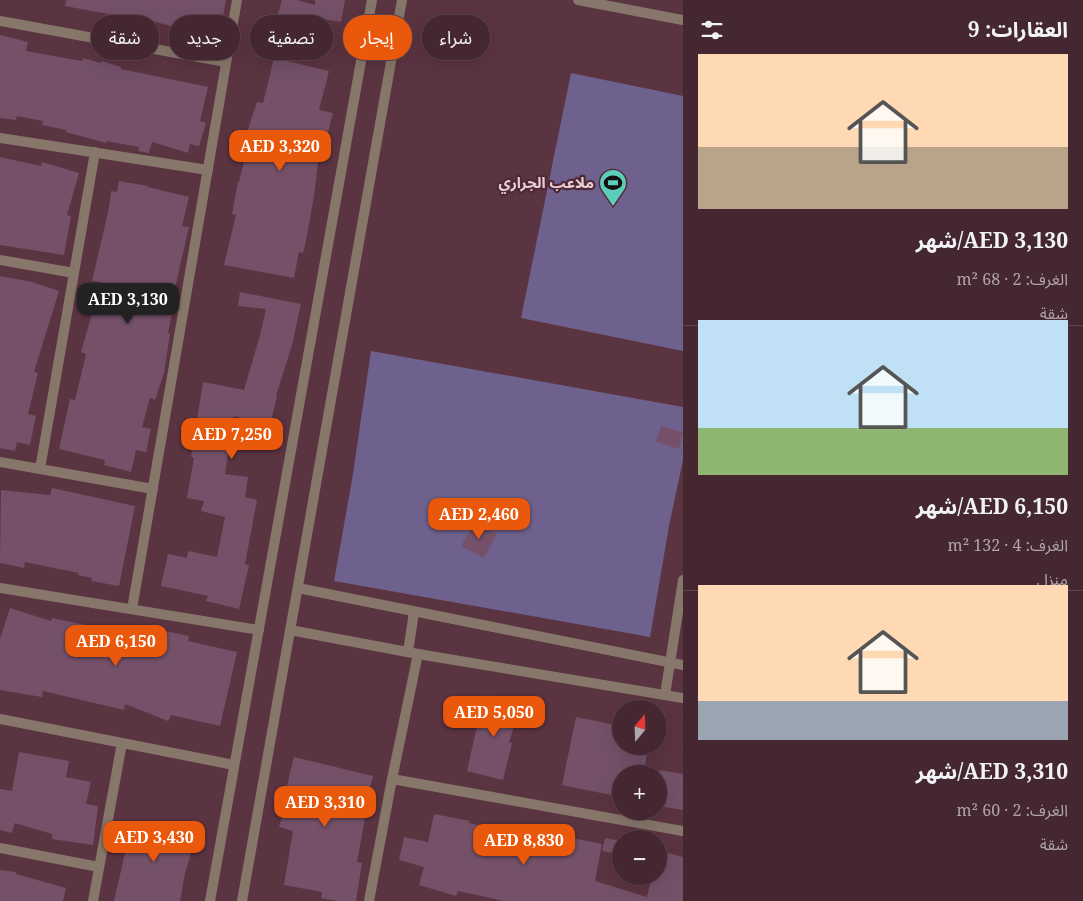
<!DOCTYPE html>
<html lang="ar">
<head>
<meta charset="utf-8">
<style>
	body { margin:0; font-family:"Noto Serif","Noto Sans Arabic",serif; background:#4e333d; color:#f1f3f6; direction:rtl; height:100vh; display:flex; flex-direction:column; font-size:19px; white-space:nowrap }
	* { box-sizing:border-box; margin:0 }
	p { font-size:16px; color:#afa5ab }
	.icon { flex:none; width:28px; height:28px; fill:none; stroke:currentColor; stroke-width:2; stroke-linecap:round; stroke-linejoin:round }
	.map { position:relative; flex:1; overflow:hidden; direction:ltr }
	.sheet { display:flex; flex-direction:column; background:#442731; width:400px }
	.sheet>* { flex:none }
	.banner { position:absolute; left:15px; top:15px; width:475px; height:45px; direction:rtl; display:flex; gap:10px }
	.needle { width:32px; rotate:19deg }
	.buttons { position:absolute; left:612px; top:700px; display:grid; gap:10px }
	.buttons a { display:grid; place-items:center; width:55px; height:55px; border-radius:50%; background:#442731; box-shadow:0 5px 20px #0002,0 0 0 1px #5c444d; font-size:25px }
	.price { position:absolute; translate:-50% -42px; padding:0 11px; border-radius:10px; background:#ea580c; color:#fff; font-size:16px; line-height:32px; filter:drop-shadow(0 1px 2px #0008) }
	.price::after { content:''; position:absolute; left:50%; top:30px; width:15px; height:11px; margin-left:-8px; background:inherit; clip-path:polygon(0 0,100% 0,50% 100%) }
	.price.on { background:#222; color:#fff }
	ul { padding:0; list-style:none }
	li { display:grid; align-content:center; gap:10px; height:265px; padding:0 15px }
	li+li { border-top:1px solid #5c444d }
	li span { display:grid; place-items:center; height:155px; border-radius:0px; color:#555 }
	li>.icon { margin-inline-start:auto }
	span .icon { width:90px; height:90px; fill:#fffc; stroke-width:1 }
	li b { font-size:21px }
	h2 { display:flex; justify-content:space-between; align-items:center; height:60px; padding:0 15px; font-size:21px }
	.tag { padding:0 18px; border-radius:22px; background:#442731; box-shadow:0 5px 20px #0002,0 0 0 1px #5c444d; font-size:18px; line-height:45px }
	.tag.on { background:#ea580c; color:#fff }
	main { display:flex; flex:1; min-height:0 }
	.map>svg:first-child { display:block }
	.green { fill:#6f618d }
	.building { fill:#745169 }
	.lines { fill:none; stroke-linecap:round; stroke-linejoin:round }
	.street { stroke:#87776b; stroke-width:10 }
	.labels { text-anchor:middle; stroke-width:4.5; stroke-linejoin:round; paint-order:stroke }
	.poi-label { font-size:15px; font-weight:bold; fill:#e8cfd6; stroke:#4f2a36; text-anchor:end }
</style>
</head>
<body>
<main>
<section class="sheet">
<h2>العقارات: 9<svg class="icon" aria-label="filters" viewBox="0 0 24 24"><path d="M4 7h16M4 17h16"/><circle cx="9" cy="7" r="2"/><circle cx="15" cy="17" r="2"/></svg></h2>
<ul>
<li><span style="background:linear-gradient(#ffd9b3 60%,#b9a48a 0)"><svg class="icon" aria-label="home" viewBox="0 0 24 24"><path d="M3 11l9-7 9 7M6 9v11h12V9"/></svg></span><div><b>AED 3,130/شهر</b><p>الغرف: 2 · 68 m²</p><p>شقة</p></div></li>
<li><span style="background:linear-gradient(#bfe0f5 70%,#8fb573 0)"><svg class="icon" aria-label="home" viewBox="0 0 24 24"><path d="M3 11l9-7 9 7M6 9v11h12V9"/></svg></span><div><b>AED 6,150/شهر</b><p>الغرف: 4 · 132 m²</p><p>منزل</p></div></li>
<li><span style="background:linear-gradient(#ffd9b3 75%,#9aa5b1 0)"><svg class="icon" aria-label="home" viewBox="0 0 24 24"><path d="M3 11l9-7 9 7M6 9v11h12V9"/></svg></span><div><b>AED 3,310/شهر</b><p>الغرف: 2 · 60 m²</p><p>شقة</p></div></li>
</ul>
</section>
<div class="map">
<svg width="683" height="901" viewBox="0 0 683 901">
	<rect width="100%" height="100%" fill="#5b3441"/>
	<g class="green">
		<polygon points="571,73 683,96 683,351 521,318"/>
		<polygon points="371,351 683,407 683,460 669,526 650,637 334,581 352,480"/>
	</g>
	<g class="building">
		<polygon points="66,0 226,0 219,37 178,30 179,28 128,15 108,14 65,6"/>
		<polygon points="282,0 297,0 315,5 315,0 345,0 341,22 318,18 310,45 272,34"/>
		<polygon points="0,35 28,42 26,51 82,61 83,58 101,63 102,61 121,67 121,69 208,87 200,121 206,123 199,146 190,144 188,153 152,142 149,153 138,151 139,147 107,141 106,143 66,132 66,130 42,125 43,121 17,116 16,120 0,118"/>
		<polygon points="274,58 329,71 319,110 333,113 324,147 320,146 314,196 306,241 303,253 299,252 294,278 224,265 236,215 232,214 238,182 239,182 251,133 247,132 257,102 263,103"/>
		<polygon points="0,157 41,166 42,162 79,173 67,215 71,216 64,255 0,245"/>
		<polygon points="119,181 148,186 148,187 189,197 182,226 189,227 175,288 177,288 168,333 170,334 164,373 155,400 150,398 142,427 151,429 146,452 136,450 131,472 104,465 105,460 59,449 70,399 75,400 86,354 81,352 101,282 92,281 109,208 111,191 117,192"/>
		<polygon points="0,276 32,282 59,291 34,372 38,373 28,414 36,416 30,445 17,442 15,451 0,448"/>
		<polygon points="240,292 301,304 292,345 276,396 277,396 270,425 234,416 225,474 248,477 245,497 257,500 245,564 249,565 239,609 206,601 208,596 161,586 168,554 187,558 188,551 217,557 225,517 201,511 204,501 187,498 194,458 191,457 203,382 244,390 260,335 266,309 238,306"/>
		<polygon points="661,426 683,432 679,449 656,442"/>
		<polygon points="52,488 135,506 119,586 91,581 92,578 78,575 79,573 25,562 24,568 0,563 1,490 50,495"/>
		<polygon points="475,522 497,534 484,558 461,546"/>
		<polygon points="10,608 51,621 52,618 105,629 106,626 143,637 145,627 189,636 188,641 237,652 220,726 171,715 168,721 125,704 124,710 43,691 42,697 0,690 0,639"/>
		<polygon points="487,695 521,705 509,742 512,743 503,780 467,771 477,726"/>
		<polygon points="576,717 621,726 621,746 648,746 644,774 621,774 621,797 562,785"/>
		<polygon points="19,752 69,761 66,777 91,782 86,804 98,806 93,845 52,839 52,834 15,823 12,833 0,830 0,789 12,791"/>
		<polygon points="294,757 373,776 367,799 369,799 364,818 365,818 357,862 362,863 356,901 339,901 321,898 322,892 284,885 293,831 279,827 290,791 286,790"/>
		<polygon points="659,770 683,774 683,810 659,806"/>
		<polygon points="434,814 470,821 469,823 507,831 508,828 565,845 567,837 602,844 595,881 647,897 652,876 659,876 659,856 667,858 668,853 683,857 683,901 504,901 458,891 456,896 419,885 424,867 399,860 404,837 428,842"/>
		<polygon points="155,821 197,833 185,873 180,901 114,901 126,849 118,847 123,823 152,830"/>
		<polygon points="605,838 621,841 621,855 602,851"/>
		<polygon points="0,870 16,872 16,874 66,888 63,901 0,901"/>
	</g>
	<g class="lines">
		<g class="street">
			<polyline points="578,0 683,20"/>
			<polyline points="0,21 226,62"/>
			<polyline points="0,138 208,170"/>
			<polyline points="0,260 74,273"/>
			<polyline points="0,462 153,489"/>
			<polyline points="40,469 95,152"/>
			<polyline points="0,588 259,630"/>
			<polyline points="298,588 683,665"/>
			<polyline points="132,609 237,0"/>
			<polyline points="290,630 418,654 683,698"/>
			<polyline points="408,652 414,612"/>
			<polyline points="665,695 683,580"/>
			<polyline points="0,719 234,765"/>
			<polyline points="392,779 683,831"/>
			<polyline points="0,848 99,867"/>
			<polyline points="93,901 122,743"/>
			<polyline points="210,901 372,0"/>
			<polyline points="242,901 402,0"/>
			<polyline points="369,901 392,779 418,654"/>
		</g>
	</g>
	<defs>
		<symbol id="stadium-pin" viewBox="-11 -11 22 30"><path d="M0 17L-7.5 6A9.5 9.5 0 1 1 7.5 6Z" fill="#5dceb9" stroke="#4f2a36"/><path d="M0-5a6.5 5 0 1 0 0 10a6.5 5 0 1 0 0-10ZM-3.5-1.8h7v3.6h-7Z" fill="#111"/></symbol>
	</defs>
	<g fill-rule="evenodd">
		<use href="#stadium-pin" x="597" y="167" width="32" height="43"/>
	</g>
	<g class="labels">
		<g class="poi-label">
			<text x="594" y="188">ملاعب الجراري</text>
		</g>
	</g>
</svg>
<div class="buttons">
<a><svg class="needle" viewBox="-14 -14 28 28"><path d="M0-13l5 13h-10z" fill="#e53935"/><path d="M0 13l5-13h-10z" fill="#afa5ab"/></svg></a>
<a>+</a>
<a>−</a>
</div>
<b class="price" style="left:280px;top:172px">AED 3,320</b>
<b class="price on" style="left:128px;top:325px">AED 3,130</b>
<b class="price" style="left:232px;top:460px">AED 7,250</b>
<b class="price" style="left:479px;top:540px">AED 2,460</b>
<b class="price" style="left:116px;top:667px">AED 6,150</b>
<b class="price" style="left:494px;top:738px">AED 5,050</b>
<b class="price" style="left:325px;top:828px">AED 3,310</b>
<b class="price" style="left:154px;top:863px">AED 3,430</b>
<b class="price" style="left:524px;top:866px">AED 8,830</b>
<div class="banner">
<a class="tag">شراء</a>
<a class="tag on">إيجار</a>
<a class="tag">تصفية</a>
<a class="tag">جديد</a>
<a class="tag">شقة</a>
</div>
</div>
</main>
</body>
</html>
